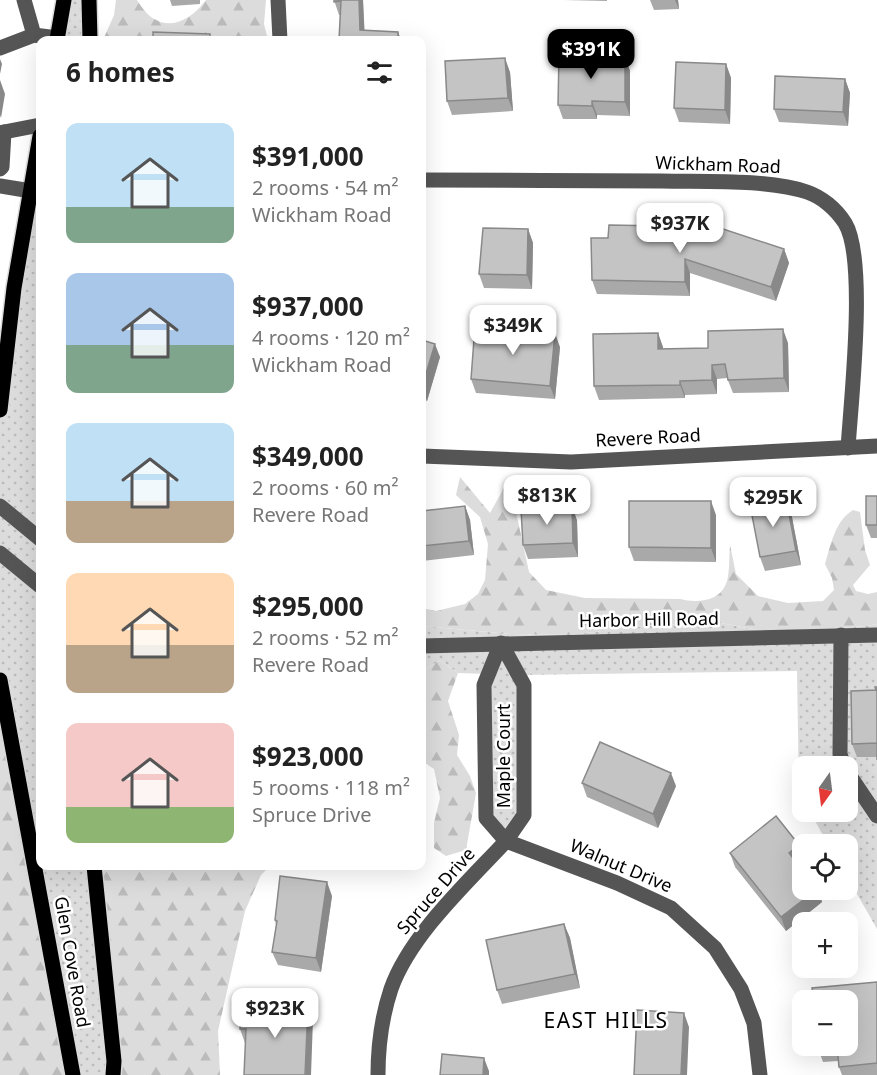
<!DOCTYPE html>
<html lang="en">
<head>
<meta charset="utf-8">
<style>
	body { margin:0; font-family:"Noto Sans",sans-serif; background:#f2f2f2; color:#222; height:100vh; display:flex; flex-direction:column; font-size:22px; white-space:nowrap }
	* { box-sizing:border-box; margin:0 }
	p { font-size:20px; color:#767676 }
	.icon { flex:none; width:33px; height:33px; fill:none; stroke:currentColor; stroke-width:2; stroke-linecap:round; stroke-linejoin:round }
	.map { position:relative; flex:1; overflow:hidden }
	.sheet { position:absolute; left:36px; top:36px; width:390px; height:834px; display:flex; flex-direction:column; background:#fff; border-radius:12px; box-shadow:0 6px 24px #0002 }
	.sheet>* { flex:none }
	.needle { width:39px; rotate:194deg }
	.tools { position:absolute; left:792px; top:756px; display:grid; gap:12px }
	.tools a { display:grid; place-items:center; width:66px; height:66px; border-radius:12px; background:#fff; box-shadow:0 6px 24px #0002; font-size:30px }
	.price { position:absolute; translate:-50% -51px; padding:0 14px; border-radius:12px; background:#fff; color:#222; font-size:20px; line-height:39px; filter:drop-shadow(0 2px 3px #0008) }
	.price::after { content:''; position:absolute; left:50%; top:36px; width:18px; height:14px; margin-left:-9px; background:inherit; clip-path:polygon(0 0,100% 0,50% 100%) }
	.price.on { background:#000; color:#fff }
	ul { padding:0; list-style:none }
	li { display:flex; align-items:center; gap:18px; height:150px; padding:0 30px }
	li span { display:grid; place-items:center; flex:none; width:168px; height:120px; border-radius:12px; color:#555 }
	li>.icon { margin-inline-start:auto }
	span .icon { width:72px; height:72px; fill:#fffc; stroke-width:1 }
	li b { font-size:26px }
	h2 { display:flex; justify-content:space-between; align-items:center; height:72px; padding:0 30px; font-size:26px }
	.map>svg:first-child { display:block }
	.green { fill:url(#green-dots) }
	.forest { fill:url(#forest-firs) }
	.lines { fill:none; stroke-linecap:round; stroke-linejoin:round }
	.major-casing { stroke:#dbdbdb; stroke-width:18 }
	.minor { stroke:#555; stroke-width:15 }
	.major { stroke:#000; stroke-width:15 }
	.wall { fill:#a9a9a9 }
	.shaded-wall { fill:#898989 }
	.building { fill:#c4c4c4; stroke:#898989; stroke-width:1.5 }
	.labels { text-anchor:middle; stroke-width:5; stroke-linejoin:round; paint-order:stroke }
	.street-label { font-size:18px; fill:#000; stroke:#fff }
	.quarter-label { font-size:21px; letter-spacing:1.5px; fill:#000; stroke:#fff }
</style>
</head>
<body>
<div class="map">
<svg width="877" height="1075" viewBox="0 0 877 1075">
	<defs>
		<pattern id="green-dots" width="8" height="8" patternUnits="userSpaceOnUse" patternTransform="scale(1.5)"><rect width="8" height="8" fill="#dcdcdc"/><path d="M2 2h.1M6 6h.1" fill="none" stroke="#bbb" stroke-width="1.8" stroke-linecap="round"/></pattern>
		<pattern id="forest-firs" width="22" height="20" patternUnits="userSpaceOnUse" patternTransform="scale(1.5)"><rect width="22" height="20" fill="#dcdcdc"/><path d="M5 1l3.5 6h-7zM16 11l3.5 6h-7z" fill="#bbb"/></pattern>
	</defs>
	<rect width="100%" height="100%" fill="#fff"/>
	<g class="green">
		<polygon points="64,0 89,0 90,40 57,40"/>
		<polygon points="40,136 40,866 94,866 113,1075 73,1075 0,680 0,358"/>
		<polygon points="721,623 768,632 867,626 877,624 877,929 848,878 848,844 828,844 810,812 848,812 848,766 802,766 802,799 799,794 797,671 519,675 524,815 506,841 486,818 488,674 458,673 440,660 422,672 422,626 511,634 570,635 644,626"/>
	</g>
	<g class="forest">
		<path d="M116,0H137C156,33 184,29 206,0H266L264,24L268,40H103L114,15Z"/>
		<path d="M460,477L490,513L504,488L516,512L529,572L546,590L585,598L680,599C696,603 719,602 726,584C730,575 729,555 730,545L736,574L758,596L788,603L823,601L834,590L832,578L825,564C831,544 835,521 853,510L860,512L865,550L870,565L853,585L856,591L868,594L877,592V624L867,626L768,632L721,623L644,626L570,635L511,634L422,626V608L436,611L465,604L478,594L485,580L488,544L480,517L456,495Z"/>
		<polygon points="440,660 458,673 448,701 459,735 457,755 470,776 476,793 466,850 446,856 434,848 434,823 440,798 434,769 422,761 422,672"/>
		<polygon points="0,680 73,1075 0,1075"/>
		<polygon points="103,866 270,866 261,875 245,911 218,1031 220,1075 117,1075"/>
	</g>
	<g class="lines">
		<defs>
			<g id="major">
				<polyline points="89,0 90,40"/>
				<polyline points="57,40 64,0"/>
				<polyline points="0,410 14,288 40,136"/>
				<polyline points="0,680 73,1075"/>
				<polyline points="94,866 114,1061 113,1075"/>
			</g>
		</defs>
		<use href="#major" class="major-casing"/>
		<g class="minor">
			<polyline points="24,0 34,35 57,38"/>
			<polyline points="278,0 280,40"/>
			<polyline points="0,48 34,35"/>
			<polyline points="4,132 40,125"/>
			<polyline points="0,133 4,132 2,167 0,169"/>
			<path d="M422,180C502,180 582,181 662,181C704,182 768,179 807,192C822,197 836,209 845,223C867,259 851,400 848,448"/>
			<polyline points="0,186 31,191"/>
			<polyline points="422,456 571,462 877,446"/>
			<polyline points="0,506 40,539"/>
			<polyline points="0,553 40,586"/>
			<polyline points="841,635 840,754 844,766"/>
			<polygon points="501,643 524,685 524,815 506,841 486,818 484,685"/>
			<polyline points="422,646 877,635"/>
			<polyline points="848,773 877,816"/>
			<path d="M378,1075C378,1046 382,1016 391,989C410,935 468,882 506,841L617,883L671,908L715,948L741,989L754,1023L760,1075"/>
		</g>
		<use href="#major" class="major"/>
	</g>
	<g class="wall">
		<polygon points="170,0 200,0 200,4 172,6"/>
		<polygon points="334,0 363,0 364,30 398,32 401,40 339,40 340,15 339,15"/>
		<polygon points="564,0 607,0 607,1"/>
		<polygon points="650,0 678,0 679,9 654,10"/>
		<polygon points="625,57 630,71 630,116 597,115 597,119 563,119 558,105"/>
		<polygon points="726,64 731,78 730,124 679,122 674,108"/>
		<polygon points="510,72 513,111 452,115 447,101"/>
		<polygon points="845,79 850,93 848,126 779,122 774,109"/>
		<polygon points="528,229 533,243 532,289 484,288 479,274"/>
		<polygon points="591,238 784,249 789,263 776,301 690,273 690,296 597,294 592,280"/>
		<polygon points="658,333 663,349 708,348 788,343 789,392 733,393 727,378 717,379 717,394 685,395 685,398 599,400 594,386"/>
		<polygon points="422,340 440,357 427,401 422,399"/>
		<polygon points="560,347 555,399 476,393 471,379"/>
		<polygon points="877,496 877,538 871,538 866,525"/>
		<polygon points="465,506 470,520 474,555 422,561 422,511"/>
		<polygon points="791,512 801,565 765,571 760,557"/>
		<polygon points="716,515 716,562 634,561 629,547"/>
		<polygon points="577,520 578,557 528,559 523,545"/>
		<polygon points="876,690 877,757 857,757 852,744"/>
		<polygon points="582,783 676,786 658,828 587,797"/>
		<polygon points="799,845 802,854 802,860 798,864 802,890 818,890 822,902 786,931 735,867 730,853"/>
		<polygon points="332,896 321,972 278,965 272,952 276,925 275,920"/>
		<polygon points="564,924 570,938 580,988 502,1004 497,990"/>
		<polygon points="877,982 877,1075 842,1075 839,1067 838,1061 823,1062 818,1048"/>
		<polygon points="308,1006 313,1019 245,1043 240,1029"/>
	</g>
	<g class="shaded-wall">
		<polygon points="359,0 363,0 365,40 360,30"/>
		<polygon points="675,0 678,0 679,9"/>
		<polygon points="398,32 401,40 398,40"/>
		<polygon points="625,57 630,71 630,116 625,102"/>
		<polygon points="505,58 510,72 513,111 508,98"/>
		<polygon points="0,59 2,64 0,74"/>
		<polygon points="726,64 731,78 730,124 725,110"/>
		<polygon points="845,79 850,93 848,126 843,112"/>
		<polygon points="0,80 5,94 1,118 0,115"/>
		<polygon points="592,101 597,115 597,119 592,106"/>
		<polygon points="528,229 533,243 532,289 527,275"/>
		<polygon points="784,249 789,263 776,301 771,287"/>
		<polygon points="685,259 690,273 690,296 685,282"/>
		<polygon points="783,329 788,343 789,392 784,378"/>
		<polygon points="555,333 560,347 555,399 550,386"/>
		<polygon points="658,333 663,347 663,363 658,349"/>
		<polygon points="435,344 440,357 427,401 422,387"/>
		<polygon points="712,365 717,379 717,394 712,380"/>
		<polygon points="680,381 685,395 685,398 680,385"/>
		<polygon points="786,498 791,512 801,565 796,551"/>
		<polygon points="711,501 716,515 716,562 711,548"/>
		<polygon points="465,506 470,520 474,555 469,541"/>
		<polygon points="572,506 577,520 578,557 573,543"/>
		<polygon points="671,773 676,786 658,828 653,814"/>
		<polygon points="799,845 802,854 802,860 794,867 789,853"/>
		<polygon points="327,882 332,896 321,972 316,958"/>
		<polygon points="816,890 818,890 822,902 786,931 781,917"/>
		<polygon points="564,924 570,938 580,988 575,974"/>
		<polygon points="308,1006 313,1019 311,1075 305,1075"/>
		<polygon points="684,1013 689,1027 687,1075 681,1075"/>
		<polygon points="484,1058 489,1071 489,1075 483,1075"/>
	</g>
	<g class="building">
		<polygon points="334,0 359,0 360,30 398,32 398,40 339,40 341,1 334,2"/>
		<polygon points="153,32 210,34 210,40 153,40"/>
		<polygon points="559,55 625,57 625,102 592,101 592,106 558,105"/>
		<polygon points="505,58 508,98 447,101 445,61"/>
		<polygon points="676,62 726,64 725,110 674,108"/>
		<polygon points="775,76 845,79 843,112 774,109"/>
		<polygon points="609,225 717,227 784,249 771,287 685,259 685,282 592,280 591,238 608,238"/>
		<polygon points="483,228 528,229 527,275 479,274"/>
		<polygon points="475,326 555,333 550,386 471,379"/>
		<polygon points="783,329 784,378 728,380 725,364 712,365 712,380 680,381 680,385 594,386 593,334 658,333 658,349 708,348 708,331"/>
		<polygon points="422,340 435,344 422,387"/>
		<rect x="866" y="496" width="11" height="29"/>
		<polygon points="786,498 796,551 760,557 750,505"/>
		<polygon points="629,501 711,501 711,548 629,547"/>
		<polygon points="465,506 469,541 422,546 422,511"/>
		<polygon points="572,506 573,543 523,545 521,509"/>
		<polygon points="875,687 877,687 877,760 877,743 852,744 851,691 876,690"/>
		<polygon points="600,742 671,773 653,814 582,783"/>
		<polygon points="776,816 799,845 789,853 802,870 802,890 816,890 781,917 730,853"/>
		<polygon points="280,876 327,882 316,958 272,952 277,921 275,920"/>
		<polygon points="564,924 575,974 497,990 486,940"/>
		<polygon points="877,982 877,1063 839,1067 837,1046 818,1048 818,1046 848,1046 848,1000 814,1000 812,988"/>
		<polygon points="241,1003 308,1006 305,1075 244,1075 246,1029 240,1029"/>
		<polygon points="637,1010 684,1013 681,1075 634,1075"/>
		<polygon points="442,1054 484,1058 483,1075 440,1075"/>
	</g>
	<g class="labels">
		<g class="street-label">
			<text transform="translate(718 165) rotate(2)" y="6">Wickham Road</text>
			<text transform="translate(648 438) rotate(-3)" y="6">Revere Road</text>
			<text transform="translate(649 620) rotate(-1)" y="6">Harbor Hill Road</text>
			<text transform="translate(504 756) rotate(-90)" y="6">Maple Court</text>
			<text transform="translate(621 866) rotate(23)" y="6">Walnut Drive</text>
			<text transform="translate(436 891) rotate(-49)" y="6">Spruce Drive</text>
			<text transform="translate(72 962) rotate(80)" y="6">Glen Cove Road</text>
		</g>
		<g class="quarter-label">
			<text x="606" y="1028">EAST HILLS</text>
		</g>
	</g>
</svg>
<div class="tools">
<a><svg class="needle" viewBox="-14 -14 28 28"><path d="M0-13l5 13h-10z" fill="#e53935"/><path d="M0 13l5-13h-10z" fill="#767676"/></svg></a>
<a><svg class="icon" aria-label="locate" viewBox="0 0 24 24"><circle cx="12" cy="12" r="6"/><path d="M12 2v4M12 18v4M2 12h4M18 12h4"/></svg></a>
<a>+</a>
<a>−</a>
</div>
<b class="price on" style="left:591px;top:80px">$391K</b>
<b class="price" style="left:680px;top:254px">$937K</b>
<b class="price" style="left:513px;top:356px">$349K</b>
<b class="price" style="left:547px;top:526px">$813K</b>
<b class="price" style="left:773px;top:528px">$295K</b>
<b class="price" style="left:275px;top:1039px">$923K</b>
<section class="sheet">
<h2>6 homes<svg class="icon" aria-label="filters" viewBox="0 0 24 24"><path d="M4 7h16M4 17h16"/><circle cx="9" cy="7" r="2"/><circle cx="15" cy="17" r="2"/></svg></h2>
<ul>
<li><span style="background:linear-gradient(#bfe0f5 70%,#7fa58c 0)"><svg class="icon" aria-label="home" viewBox="0 0 24 24"><path d="M3 11l9-7 9 7M6 9v11h12V9"/></svg></span><div><b>$391,000</b><p>2 rooms · 54 m²</p><p>Wickham Road</p></div></li>
<li><span style="background:linear-gradient(#a9c7e8 60%,#7fa58c 0)"><svg class="icon" aria-label="home" viewBox="0 0 24 24"><path d="M3 11l9-7 9 7M6 9v11h12V9"/></svg></span><div><b>$937,000</b><p>4 rooms · 120 m²</p><p>Wickham Road</p></div></li>
<li><span style="background:linear-gradient(#bfe0f5 65%,#b9a48a 0)"><svg class="icon" aria-label="home" viewBox="0 0 24 24"><path d="M3 11l9-7 9 7M6 9v11h12V9"/></svg></span><div><b>$349,000</b><p>2 rooms · 60 m²</p><p>Revere Road</p></div></li>
<li><span style="background:linear-gradient(#ffd9b3 60%,#b9a48a 0)"><svg class="icon" aria-label="home" viewBox="0 0 24 24"><path d="M3 11l9-7 9 7M6 9v11h12V9"/></svg></span><div><b>$295,000</b><p>2 rooms · 52 m²</p><p>Revere Road</p></div></li>
<li><span style="background:linear-gradient(#f6c9c9 70%,#8fb573 0)"><svg class="icon" aria-label="home" viewBox="0 0 24 24"><path d="M3 11l9-7 9 7M6 9v11h12V9"/></svg></span><div><b>$923,000</b><p>5 rooms · 118 m²</p><p>Spruce Drive</p></div></li>
</ul>
</section>
</div>
</body>
</html>
